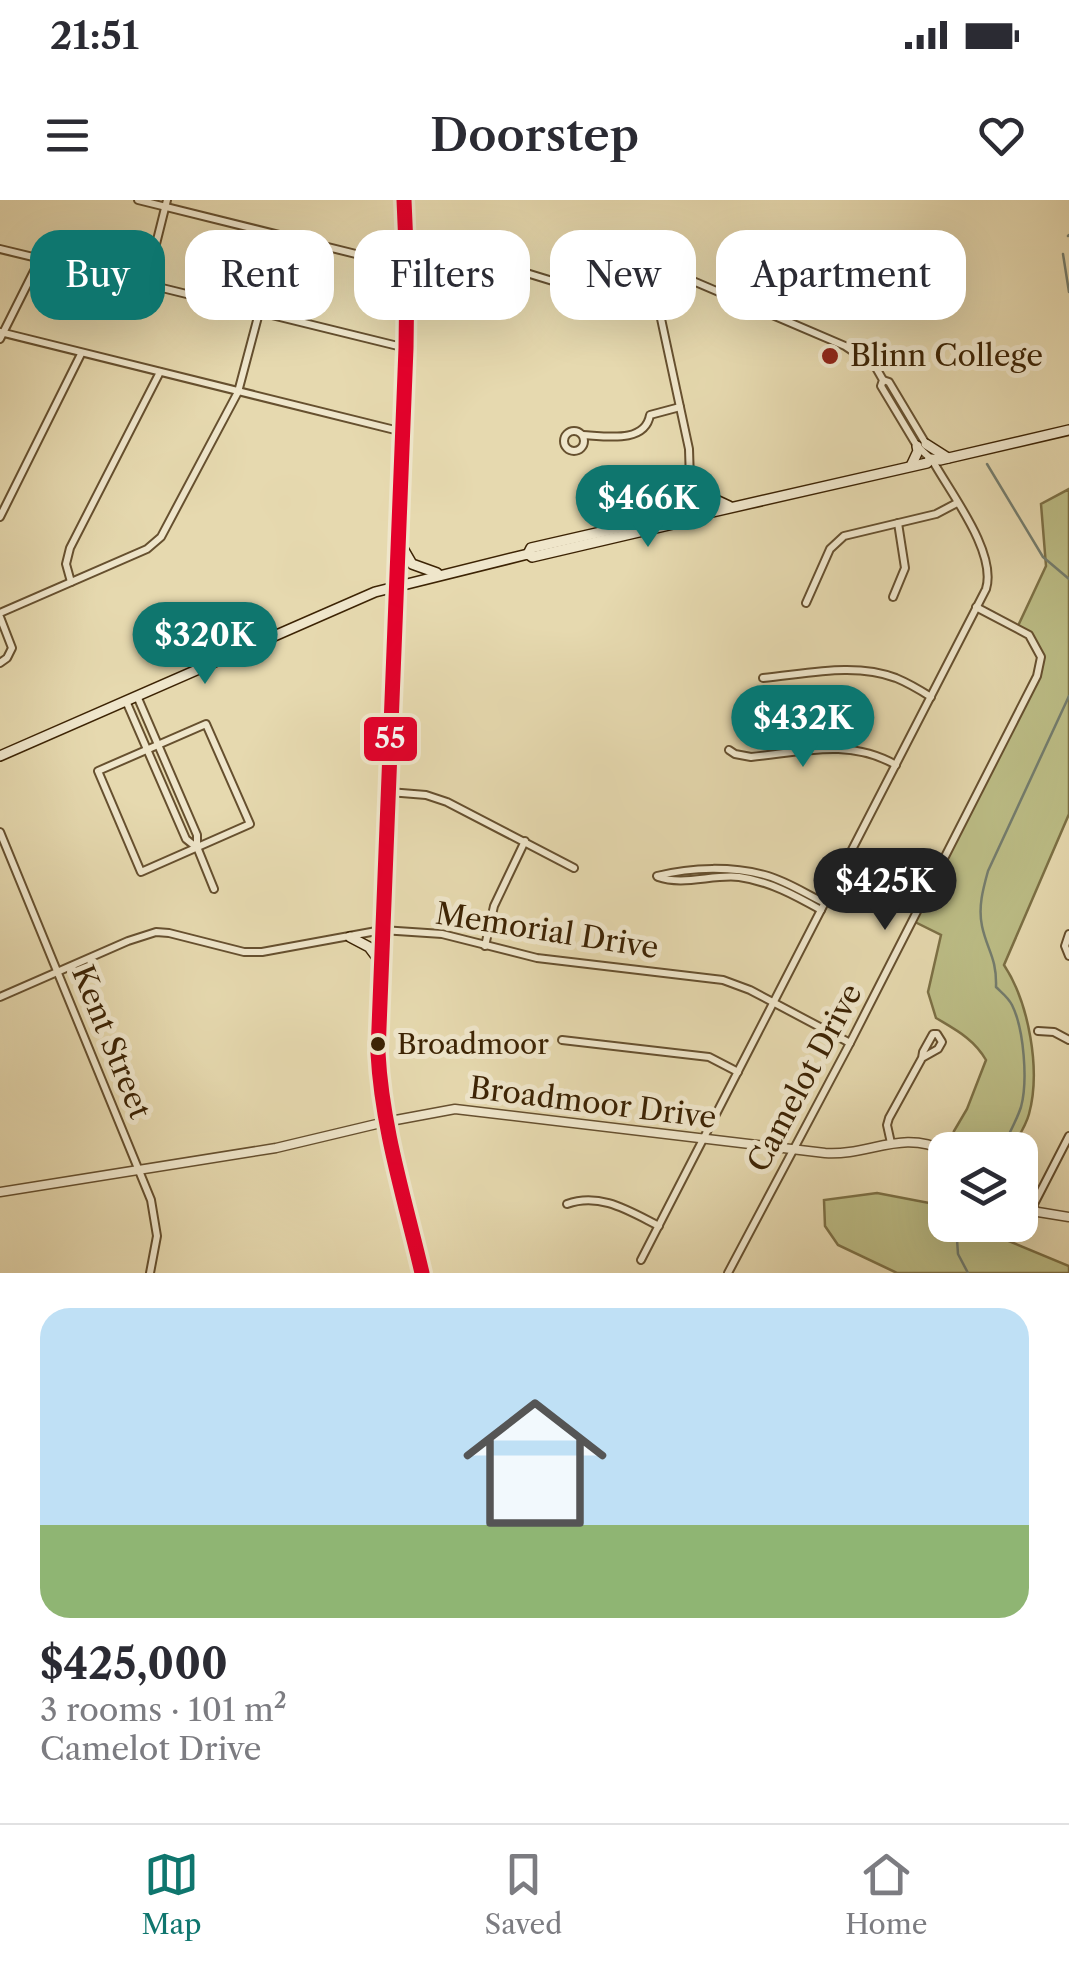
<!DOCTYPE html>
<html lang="en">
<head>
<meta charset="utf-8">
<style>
	body { margin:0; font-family:"Libre Caslon Text",serif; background:#f2f2f3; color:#2b2b33; height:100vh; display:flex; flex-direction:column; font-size:38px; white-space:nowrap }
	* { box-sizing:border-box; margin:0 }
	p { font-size:32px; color:#7c7c81 }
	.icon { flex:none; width:55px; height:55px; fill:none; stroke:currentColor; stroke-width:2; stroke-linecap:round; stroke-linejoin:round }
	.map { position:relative; height:1073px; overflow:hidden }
	.panel { display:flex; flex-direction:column; background:#fff; flex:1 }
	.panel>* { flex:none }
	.top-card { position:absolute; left:30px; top:30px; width:1010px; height:90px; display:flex; gap:20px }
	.controls { position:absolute; left:928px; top:932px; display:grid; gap:20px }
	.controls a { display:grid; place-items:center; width:110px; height:110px; border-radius:20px; background:#fff; box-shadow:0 10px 40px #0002; font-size:50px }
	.price { position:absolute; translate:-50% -85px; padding:0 22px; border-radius:35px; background:#0f766e; color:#fff; font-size:32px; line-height:65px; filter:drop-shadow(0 2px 5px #0008) }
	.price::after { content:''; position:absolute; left:50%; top:60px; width:30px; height:22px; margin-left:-15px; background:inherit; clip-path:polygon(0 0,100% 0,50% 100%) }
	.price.current { background:#222; color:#fff }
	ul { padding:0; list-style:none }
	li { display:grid; align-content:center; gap:20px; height:530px; padding:0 40px }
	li+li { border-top:2px solid #e1e1e2 }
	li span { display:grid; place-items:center; height:310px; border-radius:30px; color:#555 }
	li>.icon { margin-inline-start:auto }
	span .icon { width:180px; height:180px; fill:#fffc; stroke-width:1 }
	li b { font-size:42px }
	.tag { padding:0 35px; border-radius:30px; background:#fff; box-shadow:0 10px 40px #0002; font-size:35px; line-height:90px }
	.tag.current { background:#0f766e; color:#fff }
	.status { display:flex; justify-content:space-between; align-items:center; height:70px; padding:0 50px; background:#fff; direction:ltr }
	.status svg { height:28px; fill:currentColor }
	header { display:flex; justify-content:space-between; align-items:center; height:130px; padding:0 40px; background:#fff; font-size:45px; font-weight:600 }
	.tabs { display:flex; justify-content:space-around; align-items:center; height:140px; border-top:2px solid #e1e1e2; background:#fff; font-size:28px; color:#7c7c81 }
	.tabs a { display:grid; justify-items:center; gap:5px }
	.tabs .current { color:#0f766e }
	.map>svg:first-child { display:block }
	.green { fill:#bcbd86; stroke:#7c7045; stroke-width:2.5 }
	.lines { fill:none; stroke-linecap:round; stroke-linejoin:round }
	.stream { stroke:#747d6e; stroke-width:2.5 }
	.minor-casing { stroke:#66502f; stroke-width:10 }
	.tertiary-casing { stroke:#66502f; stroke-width:11 }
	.secondary-casing { stroke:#3c2304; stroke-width:12 }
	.minor { stroke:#efe6cb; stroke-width:6 }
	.tertiary { stroke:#efe6cb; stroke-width:8 }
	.secondary { stroke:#efe6cb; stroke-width:9 }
	.bus-1-casing { stroke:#efe6cb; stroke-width:22 }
	.bus-1 { stroke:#e4002b; stroke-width:15 }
	.poi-dot { fill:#8f2418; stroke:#efe6cb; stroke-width:4 }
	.bus-dot { fill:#3c2304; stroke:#efe6cb; stroke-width:4 }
	.labels { text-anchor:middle; stroke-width:10; stroke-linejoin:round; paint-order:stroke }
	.bus-label { font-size:28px; fill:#3c2304; stroke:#efe6cb; text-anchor:start }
	.poi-label { font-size:30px; fill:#3c2304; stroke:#efe6cb; text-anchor:start }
	.street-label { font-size:30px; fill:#3c2304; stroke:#efe6cb }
	.line-badge { stroke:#efe6cb; stroke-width:4 }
	.badge-label { font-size:28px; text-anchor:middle; font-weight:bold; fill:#fff }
</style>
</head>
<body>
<div class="status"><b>21:51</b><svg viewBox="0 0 49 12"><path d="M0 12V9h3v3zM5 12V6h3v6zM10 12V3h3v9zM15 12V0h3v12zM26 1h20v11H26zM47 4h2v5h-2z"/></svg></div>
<header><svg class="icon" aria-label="menu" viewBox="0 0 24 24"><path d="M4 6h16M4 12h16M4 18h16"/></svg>Doorstep<svg class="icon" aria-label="heart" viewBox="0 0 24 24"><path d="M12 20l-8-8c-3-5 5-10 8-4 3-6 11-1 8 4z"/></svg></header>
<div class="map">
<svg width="1069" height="1073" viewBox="0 0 1069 1073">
	<rect width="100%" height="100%" fill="#e6d9af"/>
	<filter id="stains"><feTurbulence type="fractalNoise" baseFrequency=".002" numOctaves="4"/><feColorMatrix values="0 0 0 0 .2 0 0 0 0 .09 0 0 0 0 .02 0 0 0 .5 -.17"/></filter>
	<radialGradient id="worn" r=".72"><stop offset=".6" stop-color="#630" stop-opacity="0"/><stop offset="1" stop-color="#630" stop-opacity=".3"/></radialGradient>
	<g class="green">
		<path d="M1069,289V614L1004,765C1029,803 1041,870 1029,914C1026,926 1017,939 1011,950H962L950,943L954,931L967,909L986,860C974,839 956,830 936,818L928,792L941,735L913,721L1040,465L1034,441L1017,428L1046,366L1041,304Z"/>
		<polygon points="877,993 945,1006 945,1025 975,1025 982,1030 1069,1066 1069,1073 897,1073 838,1045 825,1026 824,1000"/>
	</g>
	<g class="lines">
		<g class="stream">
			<polyline points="1068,36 1069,35"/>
			<polyline points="1063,54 1069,92"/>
			<polyline points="987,264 1043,357 1069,379"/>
			<path d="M1001,950C1008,936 1016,922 1021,907C1028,881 1024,829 1012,805C1008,797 1002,793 996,787C997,758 987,750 982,726C978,707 983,689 988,671L1069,496"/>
			<polyline points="956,1025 958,1054 968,1073"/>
		</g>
		<defs>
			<g id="minor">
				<polyline points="138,0 372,58 385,66"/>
				<polyline points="0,49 141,83"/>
				<polyline points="407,69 478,70 498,68 520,71 660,114"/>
				<polyline points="147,80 141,83 143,87 150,85 147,80 167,0"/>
				<polyline points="150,85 406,148"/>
				<polyline points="0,132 403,232"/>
				<polyline points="0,139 40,59"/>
				<polyline points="883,180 889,182 926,244"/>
				<circle cx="574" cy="241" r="10"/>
				<path d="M583,235C605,236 645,244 650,215L680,207"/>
				<polyline points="695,316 690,281 689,249 660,114 672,72 845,146 875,166 883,180 881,186 917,246 931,259"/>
				<polyline points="0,317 81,154"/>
				<polyline points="71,382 66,364 70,348 160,172"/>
				<polyline points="893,397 905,368 898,323"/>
				<polyline points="806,403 830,349 844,336 936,314 957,303"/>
				<polyline points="0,413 147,349 161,337 238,192 259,113"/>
				<polyline points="0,417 12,448 7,458 0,463"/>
				<path d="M763,478C806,474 855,462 896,478C908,483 920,490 931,497"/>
				<polyline points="137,496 197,635 197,647 214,689"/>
				<polyline points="126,501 186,639 196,647"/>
				<polygon points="206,524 250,624 141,672 98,571"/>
				<path d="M729,550L735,554L751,557C802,552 849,538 896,565"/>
				<polyline points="389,592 426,595 447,602 574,668"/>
				<polyline points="0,632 151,1000 157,1036 150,1073"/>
				<path d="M657,676C692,667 733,666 768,676C788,682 806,694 825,703"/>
				<path d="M658,677C683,686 713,674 739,677C769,681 796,696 821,710"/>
				<polyline points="1069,734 1065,746 1069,756"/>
				<polyline points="485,746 494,706 525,641"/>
				<polyline points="0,797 128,741 156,732 169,733 244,752 262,752 382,730 442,734 537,758 723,780 750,790 850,843"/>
				<polyline points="1038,831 1054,832 1069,840"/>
				<polyline points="562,840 709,857 738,872"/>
				<polyline points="891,943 887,925 889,918 922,858 938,849 942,842 937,834 933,834 923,852 922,858"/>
				<path d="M567,1004C600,992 629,1011 659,1026"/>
				<polyline points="1031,1010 1069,936"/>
				<path d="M641,1060L986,389C997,353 952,295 934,263"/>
				<polyline points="728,1073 850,843 1037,476 1041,457 1029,435 976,407"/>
			</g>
			<g id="tertiary">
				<path d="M0,992L276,948L385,922L455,909L825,953C869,956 902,929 945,951"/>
				<polyline points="1020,1003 1038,1012 1069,1017"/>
			</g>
			<g id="secondary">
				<path d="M404,0L407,69L406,148L378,853C382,928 405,1000 422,1073"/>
				<polyline points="409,32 424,59 437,69"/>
				<polyline points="409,121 419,96 442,69"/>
				<polyline points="926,244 948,258"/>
				<polyline points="911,266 918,251 917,246"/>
				<polyline points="690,276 701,293 729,306"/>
				<polyline points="401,345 412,364 437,373"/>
				<polyline points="528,354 531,348 684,313 695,316"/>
				<polyline points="0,556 375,392 528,354 532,357 686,321 695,316 927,263 931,259 940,260 1069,230"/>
				<polyline points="350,737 369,747 381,763"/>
			</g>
		</defs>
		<use href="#minor" class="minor-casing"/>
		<use href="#tertiary" class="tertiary-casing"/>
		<use href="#secondary" class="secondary-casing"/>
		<use href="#minor" class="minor"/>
		<use href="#tertiary" class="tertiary"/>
		<use href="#secondary" class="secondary"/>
		<defs>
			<path id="bus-1" d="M404,0L407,69L406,148L378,853C382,928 405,1000 422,1073"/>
		</defs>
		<use href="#bus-1" class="bus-1-casing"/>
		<use href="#bus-1" class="bus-1"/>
	</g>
	<circle class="poi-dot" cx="830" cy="156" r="10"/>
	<circle class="bus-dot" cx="378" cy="844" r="9"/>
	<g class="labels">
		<g class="bus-label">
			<text x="397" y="854">Broadmoor</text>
		</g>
		<g class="poi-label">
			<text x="850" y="166">Blinn College</text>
		</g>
		<g class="street-label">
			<text transform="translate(547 731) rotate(9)" y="10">Memorial Drive</text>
			<text transform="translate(111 842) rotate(68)" y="10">Kent Street</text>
			<text transform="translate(805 878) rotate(-62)" y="10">Camelot Drive</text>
			<text transform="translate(593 903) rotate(7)" y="10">Broadmoor Drive</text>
		</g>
	</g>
	<rect class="line-badge" x="362" y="515" width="57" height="48" rx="10" fill="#e4002b"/>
	<g class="badge-label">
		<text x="390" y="548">55</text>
	</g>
	<rect width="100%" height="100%" filter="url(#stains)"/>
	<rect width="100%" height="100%" fill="url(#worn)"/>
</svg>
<div class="controls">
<a><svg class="icon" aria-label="layers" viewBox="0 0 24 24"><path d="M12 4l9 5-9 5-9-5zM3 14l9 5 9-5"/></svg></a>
</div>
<b class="price" style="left:648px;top:350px">$466K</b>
<b class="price" style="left:205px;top:487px">$320K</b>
<b class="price" style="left:803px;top:570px">$432K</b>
<b class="price current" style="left:885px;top:733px">$425K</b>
<div class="top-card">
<a class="tag current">Buy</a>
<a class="tag">Rent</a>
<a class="tag">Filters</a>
<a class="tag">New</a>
<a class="tag">Apartment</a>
</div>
</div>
<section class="panel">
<ul>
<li><span style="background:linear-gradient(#bfe0f5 70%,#8fb573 0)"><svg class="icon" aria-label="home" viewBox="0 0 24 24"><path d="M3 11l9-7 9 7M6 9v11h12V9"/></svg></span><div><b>$425,000</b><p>3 rooms · 101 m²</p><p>Camelot Drive</p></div></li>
</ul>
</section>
<nav class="tabs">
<a class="current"><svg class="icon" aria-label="map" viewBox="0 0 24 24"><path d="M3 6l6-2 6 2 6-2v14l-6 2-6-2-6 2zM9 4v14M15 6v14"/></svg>Map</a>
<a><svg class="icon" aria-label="saved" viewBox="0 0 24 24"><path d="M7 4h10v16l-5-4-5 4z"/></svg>Saved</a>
<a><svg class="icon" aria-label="home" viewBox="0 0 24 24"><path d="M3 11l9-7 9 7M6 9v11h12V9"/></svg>Home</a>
</nav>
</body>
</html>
